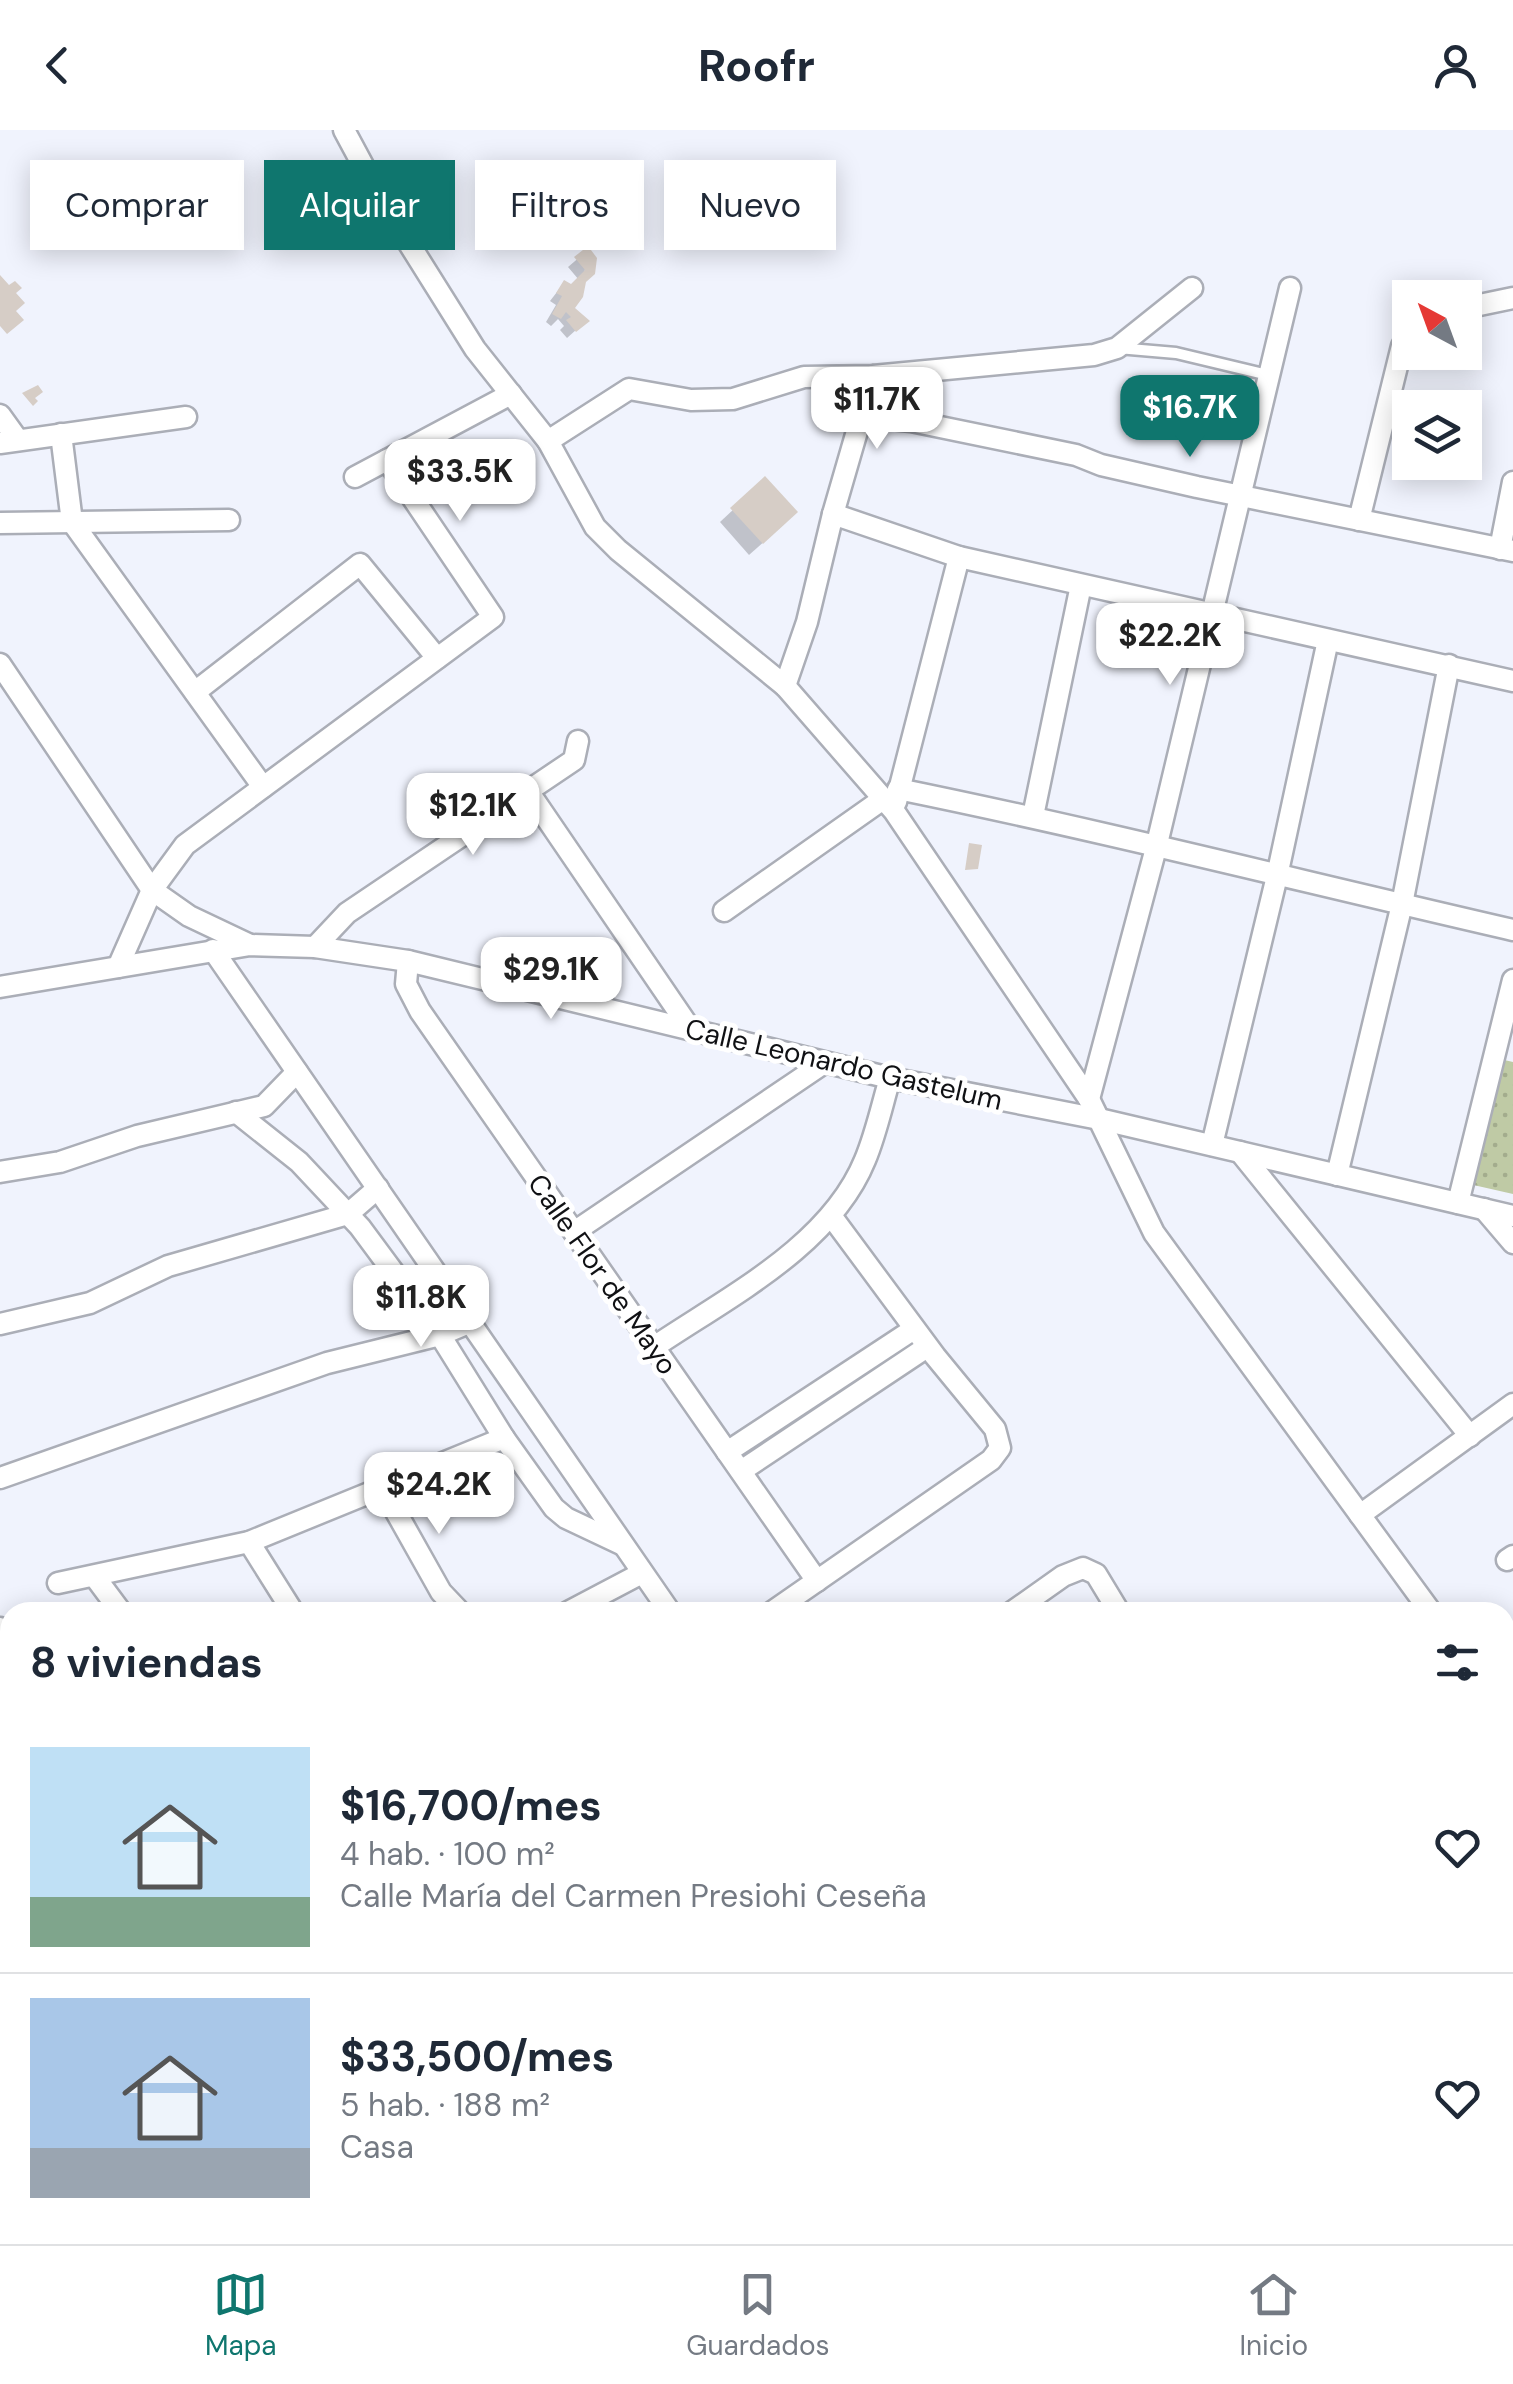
<!DOCTYPE html>
<html lang="es">
<head>
<meta charset="utf-8">
<style>
	body { margin:0; font-family:"DM Sans",sans-serif; background:#f2f2f3; color:#1f2937; height:100vh; display:flex; flex-direction:column; font-size:38px; white-space:nowrap }
	* { box-sizing:border-box; margin:0 }
	p { font-size:32px; color:#747a83 }
	.icon { flex:none; width:55px; height:55px; fill:none; stroke:currentColor; stroke-width:2; stroke-linecap:round; stroke-linejoin:round }
	.map { position:relative; flex:1; overflow:hidden }
	.panel { position:absolute; left:0px; top:1472px; width:1515px; height:642px; display:flex; flex-direction:column; background:#fff; border-radius:30px 30px 0 0; box-shadow:0 5px 25px #0003 }
	.panel>* { flex:none }
	.guide { position:absolute; left:30px; top:30px; width:1000px; height:90px; display:flex; gap:20px }
	.needle { width:65px; rotate:319deg }
	.tools { position:absolute; left:1392px; top:150px; display:grid; gap:20px }
	.tools a { display:grid; place-items:center; width:90px; height:90px; border-radius:0px; background:#fff; box-shadow:0 5px 25px #0003; font-size:50px }
	.price { position:absolute; translate:-50% -85px; padding:0 22px; border-radius:20px; background:#fff; color:#222; font-size:32px; line-height:65px; filter:drop-shadow(0 2px 5px #0008) }
	.price::after { content:''; position:absolute; left:50%; top:60px; width:30px; height:22px; margin-left:-15px; background:inherit; clip-path:polygon(0 0,100% 0,50% 100%) }
	.price.current { background:#0f766e; color:#fff }
	ul { padding:0; list-style:none }
	li { display:flex; align-items:center; gap:30px; height:250px; padding:0 30px }
	li+li { border-top:2px solid #e0e1e3 }
	li span { display:grid; place-items:center; flex:none; width:280px; height:200px; border-radius:0px; color:#555 }
	li>.icon { margin-inline-start:auto }
	span .icon { width:120px; height:120px; fill:#fffc; stroke-width:1 }
	li b { font-size:42px }
	h2 { display:flex; justify-content:space-between; align-items:center; height:120px; padding:0 30px; font-size:42px }
	.pill { padding:0 35px; border-radius:0px; background:#fff; box-shadow:0 5px 25px #0003; font-size:35px; line-height:90px }
	.pill.current { background:#0f766e; color:#fff }
	header { display:flex; justify-content:space-between; align-items:center; height:130px; padding:0 30px; background:#fff; font-size:45px; font-weight:700 }
	.menu { display:flex; justify-content:space-around; align-items:center; height:140px; border-top:2px solid #e0e1e3; background:#fff; font-size:28px; color:#747a83 }
	.menu a { display:grid; justify-items:center; gap:5px }
	.menu .current { color:#0f766e }
	.map>svg:first-child { display:block }
	.park { fill:url(#park-dots) }
	.shadow { fill:#0003 }
	.building { fill:#d6cdc6 }
	.lines { fill:none; stroke-linecap:round; stroke-linejoin:round }
	.lane-casing { stroke:#abaeb7; stroke-width:15 }
	.street-casing { stroke:#abaeb7; stroke-width:25 }
	.lane { stroke:#fff; stroke-width:10 }
	.street { stroke:#fff; stroke-width:20 }
	.labels { text-anchor:middle; stroke-width:10; stroke-linejoin:round; paint-order:stroke }
	.street-label { font-size:28px; fill:#101114; stroke:#fff }
</style>
</head>
<body>
<header><svg class="icon" aria-label="back" viewBox="0 0 24 24"><path d="M15 5l-7 7 7 7"/></svg>Roofr<svg class="icon" aria-label="person" viewBox="0 0 24 24"><circle cx="12" cy="8" r="4"/><path d="M4 21q1-7 8-7t8 7"/></svg></header>
<div class="map">
<svg width="1513" height="2114" viewBox="0 0 1513 2114">
	<defs>
		<pattern id="park-dots" width="8" height="8" patternUnits="userSpaceOnUse" patternTransform="scale(2.5)"><rect width="8" height="8" fill="#bfcaa5"/><path d="M2 2h.1M6 6h.1" fill="none" stroke="#a3ac8d" stroke-width="1.8" stroke-linecap="round"/></pattern>
	</defs>
	<rect width="100%" height="100%" fill="#f0f3fd"/>
	<polygon class="park" points="1500,929 1513,932 1513,1064 1469,1054"/>
	<g class="shadow">
		<polygon points="588,120 583,152 572,178 586,191 567,208 560,200 564,196 558,189 551,196 546,192 556,175 550,171 564,153 571,157 579,150 568,137"/>
		<polygon points="765,350 783,395 749,425 720,392"/>
	</g>
	<g class="building">
		<polygon points="588,116 597,128 595,144 586,152 583,167 575,178 590,191 576,202 566,190 571,187 566,182 561,189 552,184 562,166 556,163 564,150 571,154 585,140 574,127"/>
		<polygon points="0,145 9,155 15,151 22,158 16,163 25,173 16,181 24,190 7,204 0,196"/>
		<polygon points="38,255 43,262 35,268 38,271 33,276 22,263"/>
		<polygon points="765,346 798,382 763,414 730,378"/>
		<polygon points="969,713 982,715 978,739 965,740"/>
	</g>
	<g class="lines">
		<defs>
			<polyline id="lane" points="1118,218 1176,223 1268,245"/>
			<g id="street">
				<polyline points="344,0 381,69 475,219 548,311 595,397 618,420 785,556 894,681 1089,969 1154,1103 1431,1482"/>
				<polyline points="1465,178 1513,168"/>
				<polyline points="0,285 18,310"/>
				<polyline points="861,286 911,291 1076,325 1101,335 1197,357 1513,421"/>
				<polyline points="61,304 72,392 263,657"/>
				<polyline points="548,311 629,259 691,270 733,269 804,247 873,246 1094,225 1117,218 1192,158"/>
				<polyline points="0,313 186,287"/>
				<polyline points="355,347 511,264"/>
				<polyline points="833,384 873,246"/>
				<polyline points="1359,390 1402,216 1410,204"/>
				<polyline points="0,393 229,390"/>
				<polyline points="1500,419 1513,352"/>
				<polyline points="0,534 152,760 189,786 248,814"/>
				<polyline points="785,556 807,492 833,384 959,427 1513,551"/>
				<polyline points="195,562 360,434 437,528"/>
				<path d="M898,659C1104,701 1308,753 1513,800"/>
				<polyline points="528,661 691,900"/>
				<polyline points="896,672 959,427"/>
				<polyline points="1033,686 1081,455"/>
				<polyline points="724,781 883,669"/>
				<polyline points="315,817 347,783 574,630 578,611"/>
				<polyline points="213,820 670,1482"/>
				<polyline points="408,831 406,854 420,881 817,1451"/>
				<polyline points="118,837 152,760 185,715 493,487 387,330"/>
				<polyline points="0,857 250,815 315,817 408,831 890,948 1099,989 1513,1086"/>
				<polyline points="1089,969 1156,718 1290,158"/>
				<polyline points="236,982 299,1032 360,1097 440,1205 504,1308 554,1378 566,1388 621,1414"/>
				<polyline points="1212,1015 1277,746 1328,510"/>
				<polyline points="1240,1022 1470,1306"/>
				<polyline points="0,1042 60,1032 137,1006 264,976 297,942"/>
				<polyline points="1337,1045 1402,774 1449,535"/>
				<polyline points="1458,1073 1513,850"/>
				<polyline points="1484,1079 1513,1113"/>
				<polyline points="574,1102 824,933"/>
				<polyline points="0,1194 90,1173 168,1136 348,1084 378,1058"/>
				<path d="M654,1217C728,1167 830,1116 865,1030C876,1004 882,975 890,948"/>
				<polyline points="727,1322 914,1199"/>
				<polyline points="741,1341 927,1217"/>
				<polyline points="0,1348 327,1233 440,1205 471,1192"/>
				<polyline points="382,1357 441,1462 460,1482"/>
				<polyline points="1360,1385 1513,1274"/>
				<polyline points="249,1412 293,1482"/>
				<polyline points="1507,1430 1513,1426"/>
				<polyline points="95,1447 121,1482"/>
				<polyline points="58,1453 249,1412 504,1308"/>
				<polyline points="568,1482 642,1443"/>
				<polyline points="772,1482 991,1330 1000,1318 995,1299 935,1226 832,1087"/>
				<polyline points="1012,1482 1063,1446 1083,1438 1096,1444 1119,1482"/>
				<polyline points="0,1498 10,1509"/>
				<polyline points="1505,1583 1513,1594"/>
				<polyline points="0,1966 10,1660"/>
				<polyline points="1505,1968 1513,1963"/>
				<polyline points="169,2105 180,2114"/>
				<polyline points="734,2105 742,2114"/>
				<polyline points="916,2105 923,2114"/>
				<polyline points="242,2114 248,2105"/>
				<polyline points="405,2114 412,2105"/>
				<polyline points="624,2114 627,2105"/>
				<polyline points="1118,2114 1131,2105"/>
				<polyline points="1176,2114 1189,2105"/>
				<polyline points="1386,2114 1399,2105"/>
			</g>
		</defs>
		<use href="#lane" class="lane-casing"/>
		<use href="#street" class="street-casing"/>
		<use href="#lane" class="lane"/>
		<use href="#street" class="street"/>
	</g>
	<g class="labels">
		<g class="street-label">
			<text transform="translate(844 934) rotate(13)" y="10">Calle Leonardo Gastelum</text>
			<text transform="translate(603 1144) rotate(55)" y="10">Calle Flor de Mayo</text>
		</g>
	</g>
</svg>
<div class="tools">
<a><svg class="needle" viewBox="-14 -14 28 28"><path d="M0-13l5 13h-10z" fill="#e53935"/><path d="M0 13l5-13h-10z" fill="#747a83"/></svg></a>
<a><svg class="icon" aria-label="layers" viewBox="0 0 24 24"><path d="M12 4l9 5-9 5-9-5zM3 14l9 5 9-5"/></svg></a>
</div>
<b class="price" style="left:877px;top:322px">$11.7K</b>
<b class="price current" style="left:1190px;top:330px">$16.7K</b>
<b class="price" style="left:460px;top:394px">$33.5K</b>
<b class="price" style="left:1170px;top:558px">$22.2K</b>
<b class="price" style="left:473px;top:728px">$12.1K</b>
<b class="price" style="left:551px;top:892px">$29.1K</b>
<b class="price" style="left:421px;top:1220px">$11.8K</b>
<b class="price" style="left:439px;top:1407px">$24.2K</b>
<div class="guide">
<a class="pill">Comprar</a>
<a class="pill current">Alquilar</a>
<a class="pill">Filtros</a>
<a class="pill">Nuevo</a>
</div>
<section class="panel">
<h2>8 viviendas<svg class="icon" aria-label="filters" viewBox="0 0 24 24"><path d="M4 7h16M4 17h16"/><circle cx="9" cy="7" r="2"/><circle cx="15" cy="17" r="2"/></svg></h2>
<ul>
<li><span style="background:linear-gradient(#bfe0f5 75%,#7fa58c 0)"><svg class="icon" aria-label="home" viewBox="0 0 24 24"><path d="M3 11l9-7 9 7M6 9v11h12V9"/></svg></span><div><b>$16,700/mes</b><p>4 hab. · 100 m²</p><p>Calle María del Carmen Presiohi Ceseña</p></div><svg class="icon" aria-label="heart" viewBox="0 0 24 24"><path d="M12 20l-8-8c-3-5 5-10 8-4 3-6 11-1 8 4z"/></svg></li>
<li><span style="background:linear-gradient(#a9c7e8 75%,#9aa5b1 0)"><svg class="icon" aria-label="home" viewBox="0 0 24 24"><path d="M3 11l9-7 9 7M6 9v11h12V9"/></svg></span><div><b>$33,500/mes</b><p>5 hab. · 188 m²</p><p>Casa</p></div><svg class="icon" aria-label="heart" viewBox="0 0 24 24"><path d="M12 20l-8-8c-3-5 5-10 8-4 3-6 11-1 8 4z"/></svg></li>
</ul>
</section>
</div>
<nav class="menu">
<a class="current"><svg class="icon" aria-label="map" viewBox="0 0 24 24"><path d="M3 6l6-2 6 2 6-2v14l-6 2-6-2-6 2zM9 4v14M15 6v14"/></svg>Mapa</a>
<a><svg class="icon" aria-label="saved" viewBox="0 0 24 24"><path d="M7 4h10v16l-5-4-5 4z"/></svg>Guardados</a>
<a><svg class="icon" aria-label="home" viewBox="0 0 24 24"><path d="M3 11l9-7 9 7M6 9v11h12V9"/></svg>Inicio</a>
</nav>
</body>
</html>
